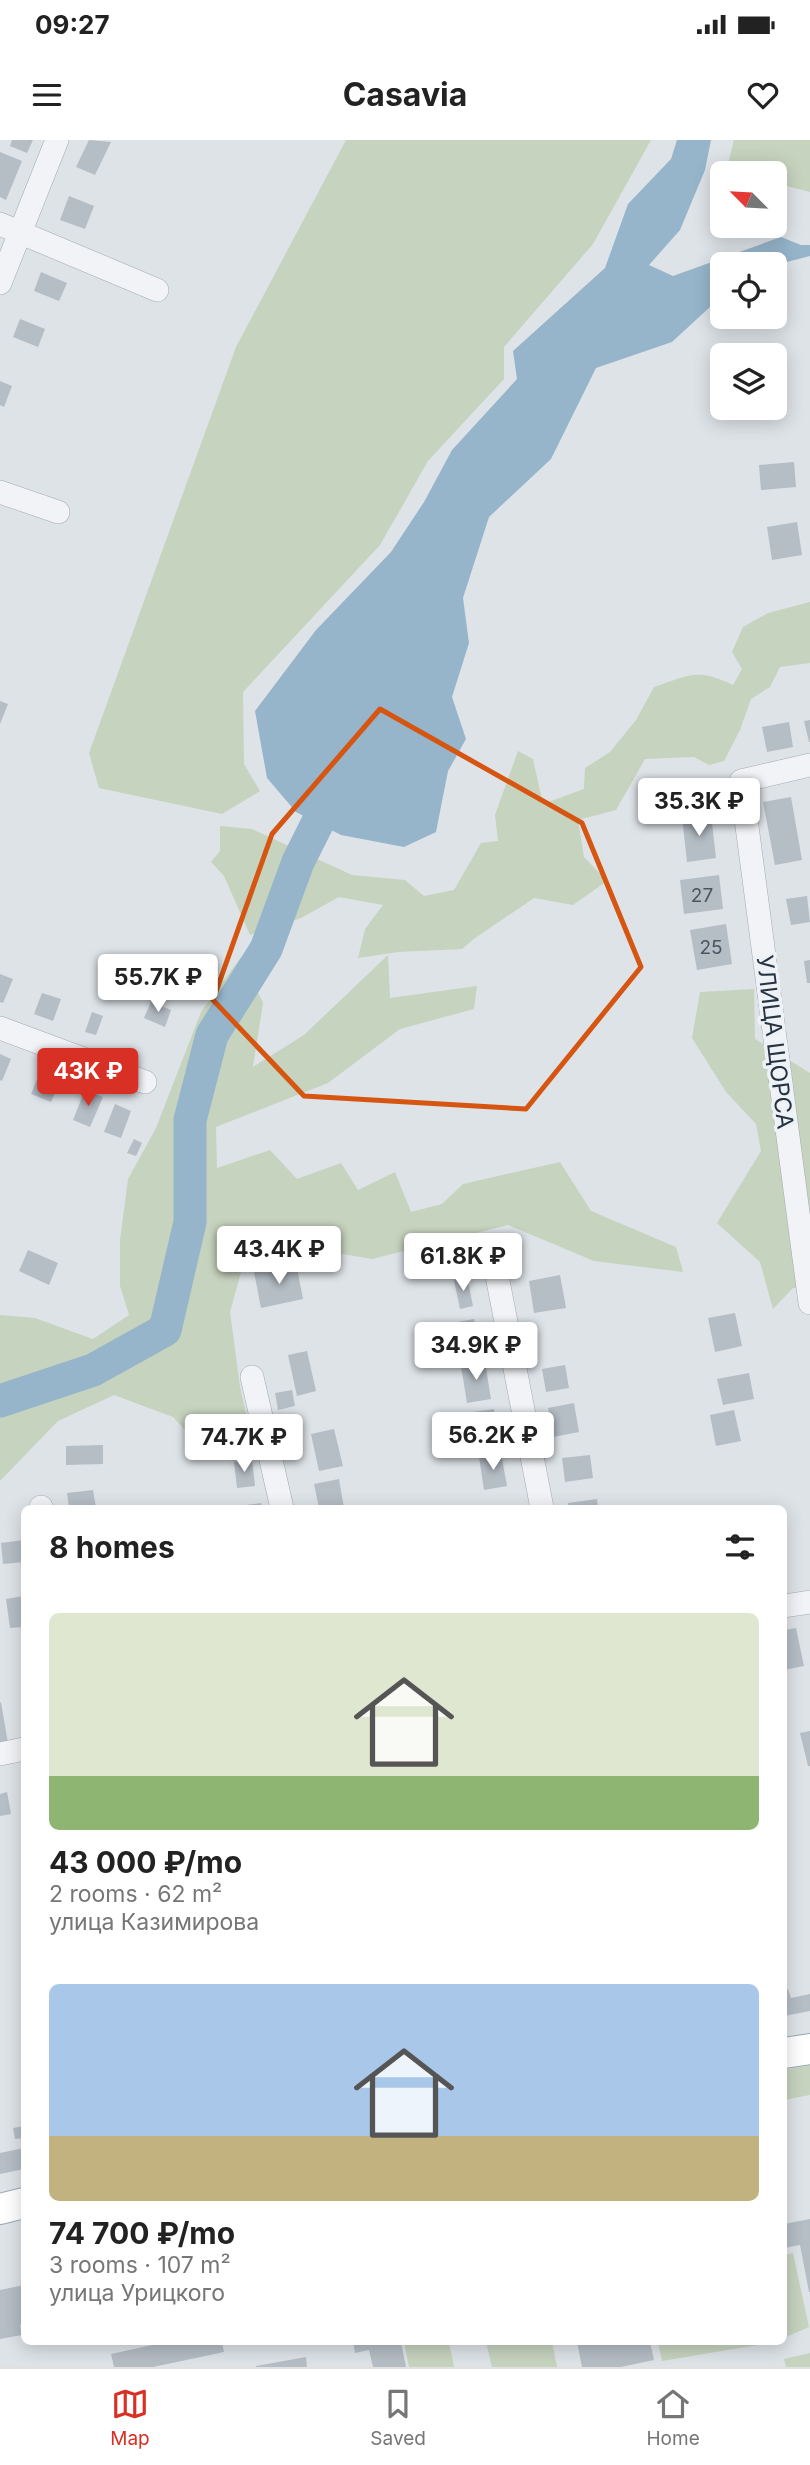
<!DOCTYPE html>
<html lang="en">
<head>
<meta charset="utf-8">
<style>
	body { margin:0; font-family:Inter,sans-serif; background:#f2f2f2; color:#222; height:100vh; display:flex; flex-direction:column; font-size:26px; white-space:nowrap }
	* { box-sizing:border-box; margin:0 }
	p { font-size:23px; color:#767676 }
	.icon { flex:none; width:38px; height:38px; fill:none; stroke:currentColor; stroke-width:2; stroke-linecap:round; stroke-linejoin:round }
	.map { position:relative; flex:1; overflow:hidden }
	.panel { position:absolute; left:21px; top:1365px; width:766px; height:840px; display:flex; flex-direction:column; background:#fff; border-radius:10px; box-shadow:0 4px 18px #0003 }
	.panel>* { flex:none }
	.needle { width:46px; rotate:294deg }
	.fabs { position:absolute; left:710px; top:21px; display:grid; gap:14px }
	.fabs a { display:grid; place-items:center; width:77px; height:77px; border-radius:10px; background:#fff; box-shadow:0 4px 18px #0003; font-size:35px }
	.price { position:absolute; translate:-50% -60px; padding:0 16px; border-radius:7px; background:#fff; color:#222; font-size:23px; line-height:46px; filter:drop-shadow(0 2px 4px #0008) }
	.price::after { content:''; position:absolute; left:50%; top:42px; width:21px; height:16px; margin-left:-10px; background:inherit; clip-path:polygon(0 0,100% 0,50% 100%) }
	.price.on { background:#d93025; color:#fff }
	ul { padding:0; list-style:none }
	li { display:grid; align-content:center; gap:14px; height:371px; padding:0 28px }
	li span { display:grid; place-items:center; height:217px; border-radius:10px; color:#555 }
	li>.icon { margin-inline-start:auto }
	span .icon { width:126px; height:126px; fill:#fffc; stroke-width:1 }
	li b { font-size:30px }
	h2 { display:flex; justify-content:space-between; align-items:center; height:84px; padding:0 28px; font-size:30px }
	.status { display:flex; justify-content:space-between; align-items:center; height:49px; padding:0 35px; background:#fff; direction:ltr }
	.status svg { height:19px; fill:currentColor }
	header { display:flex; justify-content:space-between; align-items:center; height:91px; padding:0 28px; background:#fff; font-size:32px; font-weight:700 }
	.tab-bar { display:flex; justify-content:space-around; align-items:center; height:98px; border-top:2px solid #e0e0e0; background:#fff; font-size:19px; color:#767676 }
	.tab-bar a { display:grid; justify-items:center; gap:4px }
	.tab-bar .on { color:#d93025 }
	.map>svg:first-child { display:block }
	.green { fill:#c6d3be }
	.water { fill:#96b5cb }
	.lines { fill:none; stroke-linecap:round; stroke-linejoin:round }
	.river { stroke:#96b5cb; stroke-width:33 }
	.building { fill:#b5bdc5 }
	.minor-casing { stroke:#a3aab2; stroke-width:24 }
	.major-casing { stroke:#9ca9b5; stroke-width:32 }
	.minor { stroke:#f1f3f6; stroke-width:23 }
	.major { stroke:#fff; stroke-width:30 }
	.marked { fill:none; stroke:#d55511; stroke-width:5; stroke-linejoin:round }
	.labels { text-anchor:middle; stroke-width:7; stroke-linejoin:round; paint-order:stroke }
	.number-label { font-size:19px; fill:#4a5561 }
	.street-label { font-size:23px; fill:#263240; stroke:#edf2f6 }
</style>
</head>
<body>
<div class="status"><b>09:27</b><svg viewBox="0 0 49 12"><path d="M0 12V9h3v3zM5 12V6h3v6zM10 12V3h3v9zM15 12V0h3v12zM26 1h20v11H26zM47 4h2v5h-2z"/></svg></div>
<header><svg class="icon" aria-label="menu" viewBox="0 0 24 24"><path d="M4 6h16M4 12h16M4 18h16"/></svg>Casavia<svg class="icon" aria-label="heart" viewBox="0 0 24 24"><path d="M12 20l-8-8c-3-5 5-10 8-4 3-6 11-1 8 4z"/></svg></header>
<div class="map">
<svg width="810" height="2227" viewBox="0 0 810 2227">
	<rect width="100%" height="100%" fill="#dee3e8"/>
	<g class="green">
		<polygon points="346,0 651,0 593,104 504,207 504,239 428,321 380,405 243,552 244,624 260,651 222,674 99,648 89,613 236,207"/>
		<polygon points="734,0 810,0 810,52 775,43 775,33 726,32"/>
		<path d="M810,462V523L780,527L770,547L751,559L740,590L724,621L709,625L694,617L645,619L616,670L578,680L584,717L607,741L573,765L534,758L475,798L462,809L398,812L358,818L365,789L383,765L339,757L301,778L250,795L224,736L211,722L220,711V686L252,689L352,735L405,740L424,756L454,750L481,703L498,701L495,675L518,611L533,619L543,664L584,649L585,628L610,612L636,580L654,547C691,535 696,528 733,545L742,529L732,512L743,487L768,473Z"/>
		<polygon points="388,815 390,858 477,846 474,869 400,889 328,943 216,987 217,1028 270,1010 297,1039 341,1023 358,1050 395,1032 411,1072 442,1064 463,1044 560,1022 591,1071 676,1107 683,1132 594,1121 508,1085 372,1119 301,1107 245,1118 230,1172 240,1247 250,1291 205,1311 173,1277 114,1255 58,1281 0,1341 0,1175 35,1178 93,1199 129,1175 120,1146 120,1100 128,1039 156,988 201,872 241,817 263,863 253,927 304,895"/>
		<polygon points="754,849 755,899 810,933 810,1149 793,1148 773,1169 760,1122 717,1083 761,1011 756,984 726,952 692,898 700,852"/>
		<polygon points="810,1925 810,1955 784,1960 784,1930"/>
		<polygon points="793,2113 809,2187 784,2198 784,2115"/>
		<polygon points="404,2202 449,2202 454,2227 409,2227"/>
		<polygon points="486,2202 552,2202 557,2227 492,2227"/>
		<polygon points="658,2202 776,2202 662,2221"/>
		<polygon points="810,2213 810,2227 786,2227 784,2219"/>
	</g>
	<polygon class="water" points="677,0 711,0 705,30 680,90 649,125 673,136 781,97 801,105 810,105 810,116 775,125 723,124 723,155 672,202 596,228 551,319 489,377 463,458 469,503 452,557 466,599 448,631 436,692 404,707 341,695 296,672 267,638 255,571 316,490 391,412 424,362 452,310 517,239 513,211 605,128 628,64 671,19"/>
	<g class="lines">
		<polyline class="river" points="0,1261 93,1230 165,1190 190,1082 190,980 212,895 266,809 298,722 337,644"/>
	</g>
	<g class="building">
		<polygon points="12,0 33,0 27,13 10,6"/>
		<polygon points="89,0 111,2 95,35 76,27"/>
		<polygon points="0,12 22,21 6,60 0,57"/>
		<polygon points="69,56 94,66 85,89 60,80"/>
		<polygon points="41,132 67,143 59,161 34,151"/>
		<polygon points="20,179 45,189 38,207 13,197"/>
		<polygon points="0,241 12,246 4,267 0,265"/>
		<polygon points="794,322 796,347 761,350 759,325"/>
		<polygon points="797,382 802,415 772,420 767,387"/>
		<polygon points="0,561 8,564 0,584"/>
		<polygon points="810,580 810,602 809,602 804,581"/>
		<polygon points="789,582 793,607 767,612 762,587"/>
		<polygon points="791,657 802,720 775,725 763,662"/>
		<polygon points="711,674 716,718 687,722 682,677"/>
		<polygon points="719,735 723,769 684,774 680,740"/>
		<polygon points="807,756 810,782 791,785 786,759"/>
		<polygon points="726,784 732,824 697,830 690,790"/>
		<polygon points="810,820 810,843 807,843 804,821"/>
		<polygon points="0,834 13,839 3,863 0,862"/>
		<polygon points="42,853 61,859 53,881 34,874"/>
		<polygon points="151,862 171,870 165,887 144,878"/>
		<polygon points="92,872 103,876 96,895 85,892"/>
		<polygon points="0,914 11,919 2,941 0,940"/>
		<polygon points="41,930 61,939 51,962 31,954"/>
		<polygon points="85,950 103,957 90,987 73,980"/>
		<polygon points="115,964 131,971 121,998 104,992"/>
		<polygon points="134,999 142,1003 136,1016 127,1013"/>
		<polygon points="28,1110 58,1123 49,1145 19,1131"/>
		<polygon points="456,1115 459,1127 436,1132 433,1120"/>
		<polygon points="296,1123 303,1159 261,1168 254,1132"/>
		<polygon points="560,1135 566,1168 534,1173 529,1141"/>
		<polygon points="467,1137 473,1166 460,1169 454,1140"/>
		<polygon points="735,1173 742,1206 715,1212 708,1178"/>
		<polygon points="474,1179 480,1211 457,1215 452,1183"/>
		<polygon points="307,1211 316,1251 297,1256 288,1215"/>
		<polygon points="485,1222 491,1259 467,1263 461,1226"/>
		<polygon points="565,1225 569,1248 546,1252 542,1229"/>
		<polygon points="749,1233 754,1259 723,1265 717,1239"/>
		<polygon points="292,1250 295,1266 278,1270 275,1253"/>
		<polygon points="574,1263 579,1292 553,1297 548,1268"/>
		<polygon points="494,1269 498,1297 477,1299 473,1272"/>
		<polygon points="734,1270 741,1301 716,1306 710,1275"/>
		<polygon points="334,1289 343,1326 319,1331 311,1294"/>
		<polygon points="103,1305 103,1324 66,1325 66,1306"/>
		<polygon points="501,1313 507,1346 484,1350 479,1317"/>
		<polygon points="590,1315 593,1338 565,1342 562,1318"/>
		<polygon points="252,1320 255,1346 237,1348 234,1322"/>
		<polygon points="339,1339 344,1368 319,1368 314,1344"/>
		<polygon points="93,1350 96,1368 69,1368 67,1353"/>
		<polygon points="597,1359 598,1368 569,1368 568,1363"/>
		<polygon points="261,1363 262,1368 246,1368 246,1365"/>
		<polygon points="24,1400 24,1422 3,1424 1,1403"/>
		<polygon points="24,1456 24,1487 10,1488 6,1459"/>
		<polygon points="796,1488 804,1526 784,1530 784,1490"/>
		<polygon points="1,1562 8,1603 0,1604 0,1563"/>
		<polygon points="810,1591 810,1626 808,1626 800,1593"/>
		<polygon points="7,1652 11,1674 0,1676 0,1654"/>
		<polygon points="788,1849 791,1858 810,1854 810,1871 784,1876 784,1850"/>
		<polygon points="24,1986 24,1998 15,1999 13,1988"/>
		<polygon points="24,2008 24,2029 0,2034 0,2013"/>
		<polygon points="810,2079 810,2152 809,2152 800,2105 784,2108 784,2084"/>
		<polygon points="24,2145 24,2184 20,2185 22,2195 0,2199 0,2150"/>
		<polygon points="166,2202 222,2202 224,2212 153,2227 114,2227 111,2214"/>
		<polygon points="353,2202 401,2202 406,2227 373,2227 369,2210 355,2213"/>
		<polygon points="577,2202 650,2202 654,2220 621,2227 582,2227"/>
		<polygon points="306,2217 307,2227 256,2227 256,2226"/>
	</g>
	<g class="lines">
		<defs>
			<g id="minor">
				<polyline points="0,84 157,150"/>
				<polyline points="0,143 57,0"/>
				<polyline points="0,352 58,372"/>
				<polyline points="810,625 741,641 810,1163"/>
				<polyline points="0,888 145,942"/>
				<polyline points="492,1110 542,1368"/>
				<polyline points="252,1237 282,1368"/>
				<polyline points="41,1367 41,1368"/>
				<polyline points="784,1466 810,1462"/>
				<polyline points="0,1614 24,1609"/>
			</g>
			<g id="major">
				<polyline points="784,1913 810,1909"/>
				<polyline points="0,2069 24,2063"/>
			</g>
		</defs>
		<use href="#minor" class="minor-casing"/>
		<use href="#major" class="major-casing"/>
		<use href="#minor" class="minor"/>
		<use href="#major" class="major"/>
	</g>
	<path class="marked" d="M380,569L582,683L641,827L526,969L304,956L213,860L272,694Z"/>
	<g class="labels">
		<g class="number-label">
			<text x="702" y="762">27</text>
			<text x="711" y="814">25</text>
		</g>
		<g class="street-label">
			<text transform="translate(775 902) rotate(83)" y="8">УЛИЦА ЩОРСА</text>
		</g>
	</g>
</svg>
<div class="fabs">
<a><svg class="needle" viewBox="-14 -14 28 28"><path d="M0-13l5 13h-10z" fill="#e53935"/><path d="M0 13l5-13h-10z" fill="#767676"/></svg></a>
<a><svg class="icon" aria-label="locate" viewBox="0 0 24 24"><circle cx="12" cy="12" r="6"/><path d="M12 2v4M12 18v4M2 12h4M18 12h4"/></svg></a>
<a><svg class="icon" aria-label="layers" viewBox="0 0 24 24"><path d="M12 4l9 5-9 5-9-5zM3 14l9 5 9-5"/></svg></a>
</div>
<b class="price" style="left:699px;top:698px">35.3K ₽</b>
<b class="price" style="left:158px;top:874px">55.7K ₽</b>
<b class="price on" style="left:88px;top:968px">43K ₽</b>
<b class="price" style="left:279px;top:1146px">43.4K ₽</b>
<b class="price" style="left:463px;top:1153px">61.8K ₽</b>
<b class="price" style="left:476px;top:1242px">34.9K ₽</b>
<b class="price" style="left:493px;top:1332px">56.2K ₽</b>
<b class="price" style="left:244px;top:1334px">74.7K ₽</b>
<section class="panel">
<h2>8 homes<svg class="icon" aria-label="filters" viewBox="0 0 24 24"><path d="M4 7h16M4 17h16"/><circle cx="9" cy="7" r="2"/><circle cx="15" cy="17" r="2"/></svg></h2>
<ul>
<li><span style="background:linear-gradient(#dfe7d0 75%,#8fb573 0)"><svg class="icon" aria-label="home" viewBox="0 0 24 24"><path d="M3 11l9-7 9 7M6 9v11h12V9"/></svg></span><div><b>43 000 ₽/mo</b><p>2 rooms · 62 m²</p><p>улица Казимирова</p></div></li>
<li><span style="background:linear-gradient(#a9c7e8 70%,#c2b280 0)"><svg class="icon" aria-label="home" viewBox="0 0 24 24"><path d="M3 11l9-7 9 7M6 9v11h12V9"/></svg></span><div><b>74 700 ₽/mo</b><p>3 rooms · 107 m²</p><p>улица Урицкого</p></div></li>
</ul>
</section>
</div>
<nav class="tab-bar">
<a class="on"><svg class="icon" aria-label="map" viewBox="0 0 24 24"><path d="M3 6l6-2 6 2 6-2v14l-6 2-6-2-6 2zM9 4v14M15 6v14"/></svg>Map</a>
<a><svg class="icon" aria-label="saved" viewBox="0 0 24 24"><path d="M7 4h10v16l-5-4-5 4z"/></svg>Saved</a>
<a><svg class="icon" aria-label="home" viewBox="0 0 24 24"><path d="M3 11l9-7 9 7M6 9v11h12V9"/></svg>Home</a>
</nav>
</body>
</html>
